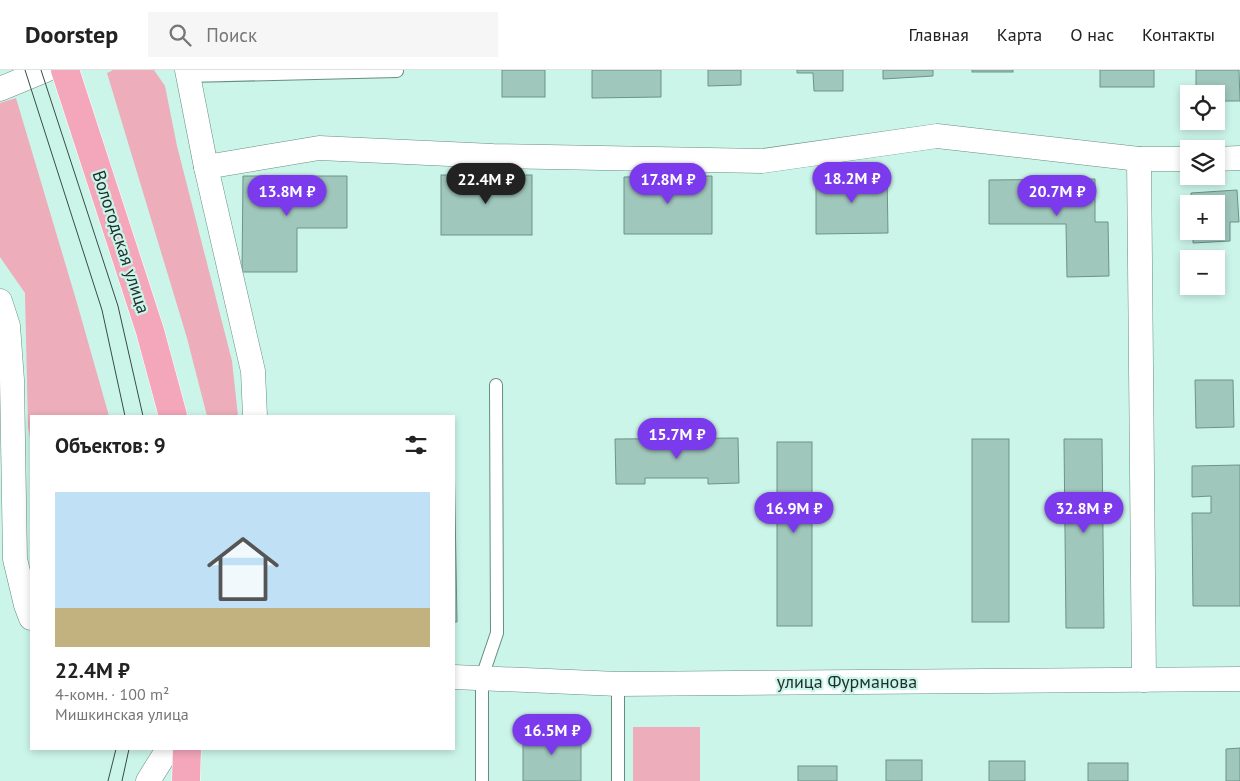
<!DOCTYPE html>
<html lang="ru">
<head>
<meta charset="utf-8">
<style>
	body { margin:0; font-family:"PT Sans",sans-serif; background:#f6f6f6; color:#222; height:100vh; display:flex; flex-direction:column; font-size:19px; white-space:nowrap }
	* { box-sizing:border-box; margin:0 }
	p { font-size:16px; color:#767676 }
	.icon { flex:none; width:28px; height:28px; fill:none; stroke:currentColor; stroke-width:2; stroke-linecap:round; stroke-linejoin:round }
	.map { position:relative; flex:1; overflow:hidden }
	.sheet { position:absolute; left:30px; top:345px; width:425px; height:335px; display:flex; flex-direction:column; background:#fff; border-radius:0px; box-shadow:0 2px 8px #0003 }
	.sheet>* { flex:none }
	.tools { position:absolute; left:1180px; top:15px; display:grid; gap:10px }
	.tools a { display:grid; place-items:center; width:45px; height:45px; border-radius:0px; background:#fff; box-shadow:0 2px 8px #0003; font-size:25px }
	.price { position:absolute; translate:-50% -42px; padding:0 11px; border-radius:18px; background:#7c3aed; color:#fff; font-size:16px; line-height:32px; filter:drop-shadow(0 1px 2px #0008) }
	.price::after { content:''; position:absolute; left:50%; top:30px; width:15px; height:11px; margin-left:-8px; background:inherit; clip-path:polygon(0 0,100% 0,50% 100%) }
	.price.active { background:#222; color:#fff }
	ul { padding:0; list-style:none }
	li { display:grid; align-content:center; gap:10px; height:265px; padding:0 25px }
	li span { display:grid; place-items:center; height:155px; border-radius:0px; color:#555 }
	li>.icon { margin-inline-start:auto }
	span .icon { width:90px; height:90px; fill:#fffc; stroke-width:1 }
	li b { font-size:21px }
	h2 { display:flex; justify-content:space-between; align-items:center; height:60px; padding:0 25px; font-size:21px }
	header { display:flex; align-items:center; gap:30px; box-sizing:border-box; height:70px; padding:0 25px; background:#fff; border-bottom:1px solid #e0e0e0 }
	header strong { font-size:24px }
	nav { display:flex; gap:28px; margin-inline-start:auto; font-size:18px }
	.search { width:350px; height:45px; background:#f6f6f6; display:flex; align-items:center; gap:12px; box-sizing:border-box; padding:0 18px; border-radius:0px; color:#767676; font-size:19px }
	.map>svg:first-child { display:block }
	.green { fill:#edadba }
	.building { fill:#a0c7bc; stroke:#6c9388 }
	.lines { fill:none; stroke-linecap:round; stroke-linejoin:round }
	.lane-casing { stroke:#678d83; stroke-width:14 }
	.street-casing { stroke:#678d83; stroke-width:25 }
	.primary-casing { stroke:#fff; stroke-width:29 }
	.lane { stroke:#fff; stroke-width:12 }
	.street { stroke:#fff; stroke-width:24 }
	.primary { stroke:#f4a6bb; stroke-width:28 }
	.tram { stroke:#384c47; stroke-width:1 }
	.labels { text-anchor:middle; stroke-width:4.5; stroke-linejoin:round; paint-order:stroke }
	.street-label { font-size:18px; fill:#1e2e2a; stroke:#ccf5e9 }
</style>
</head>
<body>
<header>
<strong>Doorstep</strong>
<div class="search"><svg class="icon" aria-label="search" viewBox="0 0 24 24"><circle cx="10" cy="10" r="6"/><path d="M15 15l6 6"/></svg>Поиск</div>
<nav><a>Главная</a><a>Карта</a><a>О нас</a><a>Контакты</a></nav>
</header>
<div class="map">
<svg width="1240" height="711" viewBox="0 0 1240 711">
	<rect width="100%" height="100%" fill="#ccf5e9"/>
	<g class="green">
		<polygon points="113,0 154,0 165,16 177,76 232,291 238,346 207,346 187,268 107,3"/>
		<polygon points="16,28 77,233 109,346 31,346 31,373 28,357 25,223 0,187 0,33"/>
		<rect x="633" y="657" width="67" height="54"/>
	</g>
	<g class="building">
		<rect x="502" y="0" width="43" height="27"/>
		<polygon points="592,0 661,0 661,27 592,28"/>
		<polygon points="708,0 741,0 741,15 708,16"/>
		<polygon points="797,0 843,0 843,21 814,21 813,3 797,3"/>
		<polygon points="883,0 933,0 933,6 883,9"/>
		<rect x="972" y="0" width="41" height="2"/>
		<rect x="1100" y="0" width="54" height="17"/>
		<polygon points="1196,0 1239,0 1240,31 1216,31 1216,24 1196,24"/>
		<polygon points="887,104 888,163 816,164 816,105"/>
		<rect x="441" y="105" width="91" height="60"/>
		<polygon points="243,106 347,106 347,158 297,158 297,202 242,202"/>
		<polygon points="712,106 712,164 624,164 624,107"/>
		<polygon points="1095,109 1095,152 1108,152 1109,206 1067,207 1066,154 989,154 989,110"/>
		<polygon points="1237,120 1239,152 1230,152 1230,171 1193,173 1193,161 1216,161 1216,134 1191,134 1191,123"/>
		<polygon points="1195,310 1233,310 1234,357 1196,358"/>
		<polygon points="738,368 739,413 708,414 708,408 645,408 645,414 616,414 615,369"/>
		<rect x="972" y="369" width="37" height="183"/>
		<polygon points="1064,369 1102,369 1104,558 1066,558"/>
		<rect x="777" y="372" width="35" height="184"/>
		<polygon points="454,380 457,552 454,552"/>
		<polygon points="1240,395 1240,536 1193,536 1192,443 1211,443 1211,426 1192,427 1192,396"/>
		<rect x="523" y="661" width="58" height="50"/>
		<polygon points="1240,678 1240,711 1226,711 1226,679"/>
		<rect x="886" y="690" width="36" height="21"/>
		<rect x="989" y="691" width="36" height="20"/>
		<rect x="1088" y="693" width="40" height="18"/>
		<rect x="798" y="696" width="39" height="15"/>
	</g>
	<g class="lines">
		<defs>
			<g id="lane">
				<polyline points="188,6 397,1"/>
				<polyline points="618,614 618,711"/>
				<polyline points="482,711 482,607 497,563 496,315"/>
			</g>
			<g id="street">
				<polyline points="187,0 206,97 253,301 255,346"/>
				<polyline points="0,19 46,0"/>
				<polyline points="1139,89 1144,610"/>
				<polyline points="1216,89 1240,88"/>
				<polyline points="206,97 319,78 493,86 762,91 937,66 1139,89 1189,89"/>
				<polyline points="0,231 8,256 12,310 15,489 26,535 31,548"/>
				<polyline points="454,607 618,614 1240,609"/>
				<polyline points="148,711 168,679"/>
			</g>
			<g id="primary">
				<polyline points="65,0 150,261 173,346"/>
				<polyline points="186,711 187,679"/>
			</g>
		</defs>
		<use href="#lane" class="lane-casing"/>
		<use href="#street" class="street-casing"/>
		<use href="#primary" class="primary-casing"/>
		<use href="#lane" class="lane"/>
		<use href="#street" class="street"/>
		<use href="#primary" class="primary"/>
		<g class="tram">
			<polyline points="25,0 102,240 125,346"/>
			<polyline points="41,0 118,236 143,346"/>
			<polyline points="108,711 116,679"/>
			<polyline points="122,711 129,679"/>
		</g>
	</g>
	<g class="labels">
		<g class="street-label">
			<text transform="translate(121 172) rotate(72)" y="6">Вологодская улица</text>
			<text x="847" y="618">улица Фурманова</text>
		</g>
	</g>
</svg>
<div class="tools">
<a><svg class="icon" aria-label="locate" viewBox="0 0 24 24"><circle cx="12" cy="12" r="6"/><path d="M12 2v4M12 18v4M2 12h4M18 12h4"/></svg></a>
<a><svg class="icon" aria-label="layers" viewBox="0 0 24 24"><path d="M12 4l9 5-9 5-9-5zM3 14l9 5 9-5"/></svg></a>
<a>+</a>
<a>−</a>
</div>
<b class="price" style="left:852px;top:134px">18.2M ₽</b>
<b class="price active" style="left:486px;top:135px">22.4M ₽</b>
<b class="price" style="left:668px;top:135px">17.8M ₽</b>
<b class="price" style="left:287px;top:147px">13.8M ₽</b>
<b class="price" style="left:1057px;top:147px">20.7M ₽</b>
<b class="price" style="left:677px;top:390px">15.7M ₽</b>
<b class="price" style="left:794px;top:464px">16.9M ₽</b>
<b class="price" style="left:1084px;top:464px">32.8M ₽</b>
<b class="price" style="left:552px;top:686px">16.5M ₽</b>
<section class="sheet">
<h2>Объектов: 9<svg class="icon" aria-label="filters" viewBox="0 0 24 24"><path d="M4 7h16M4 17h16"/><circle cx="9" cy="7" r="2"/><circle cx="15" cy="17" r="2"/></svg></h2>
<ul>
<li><span style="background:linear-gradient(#bfe0f5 75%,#c2b280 0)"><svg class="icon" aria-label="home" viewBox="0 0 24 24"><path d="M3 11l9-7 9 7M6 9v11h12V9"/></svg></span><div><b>22.4M ₽</b><p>4-комн. · 100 m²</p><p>Мишкинская улица</p></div></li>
</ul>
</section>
</div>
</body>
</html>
